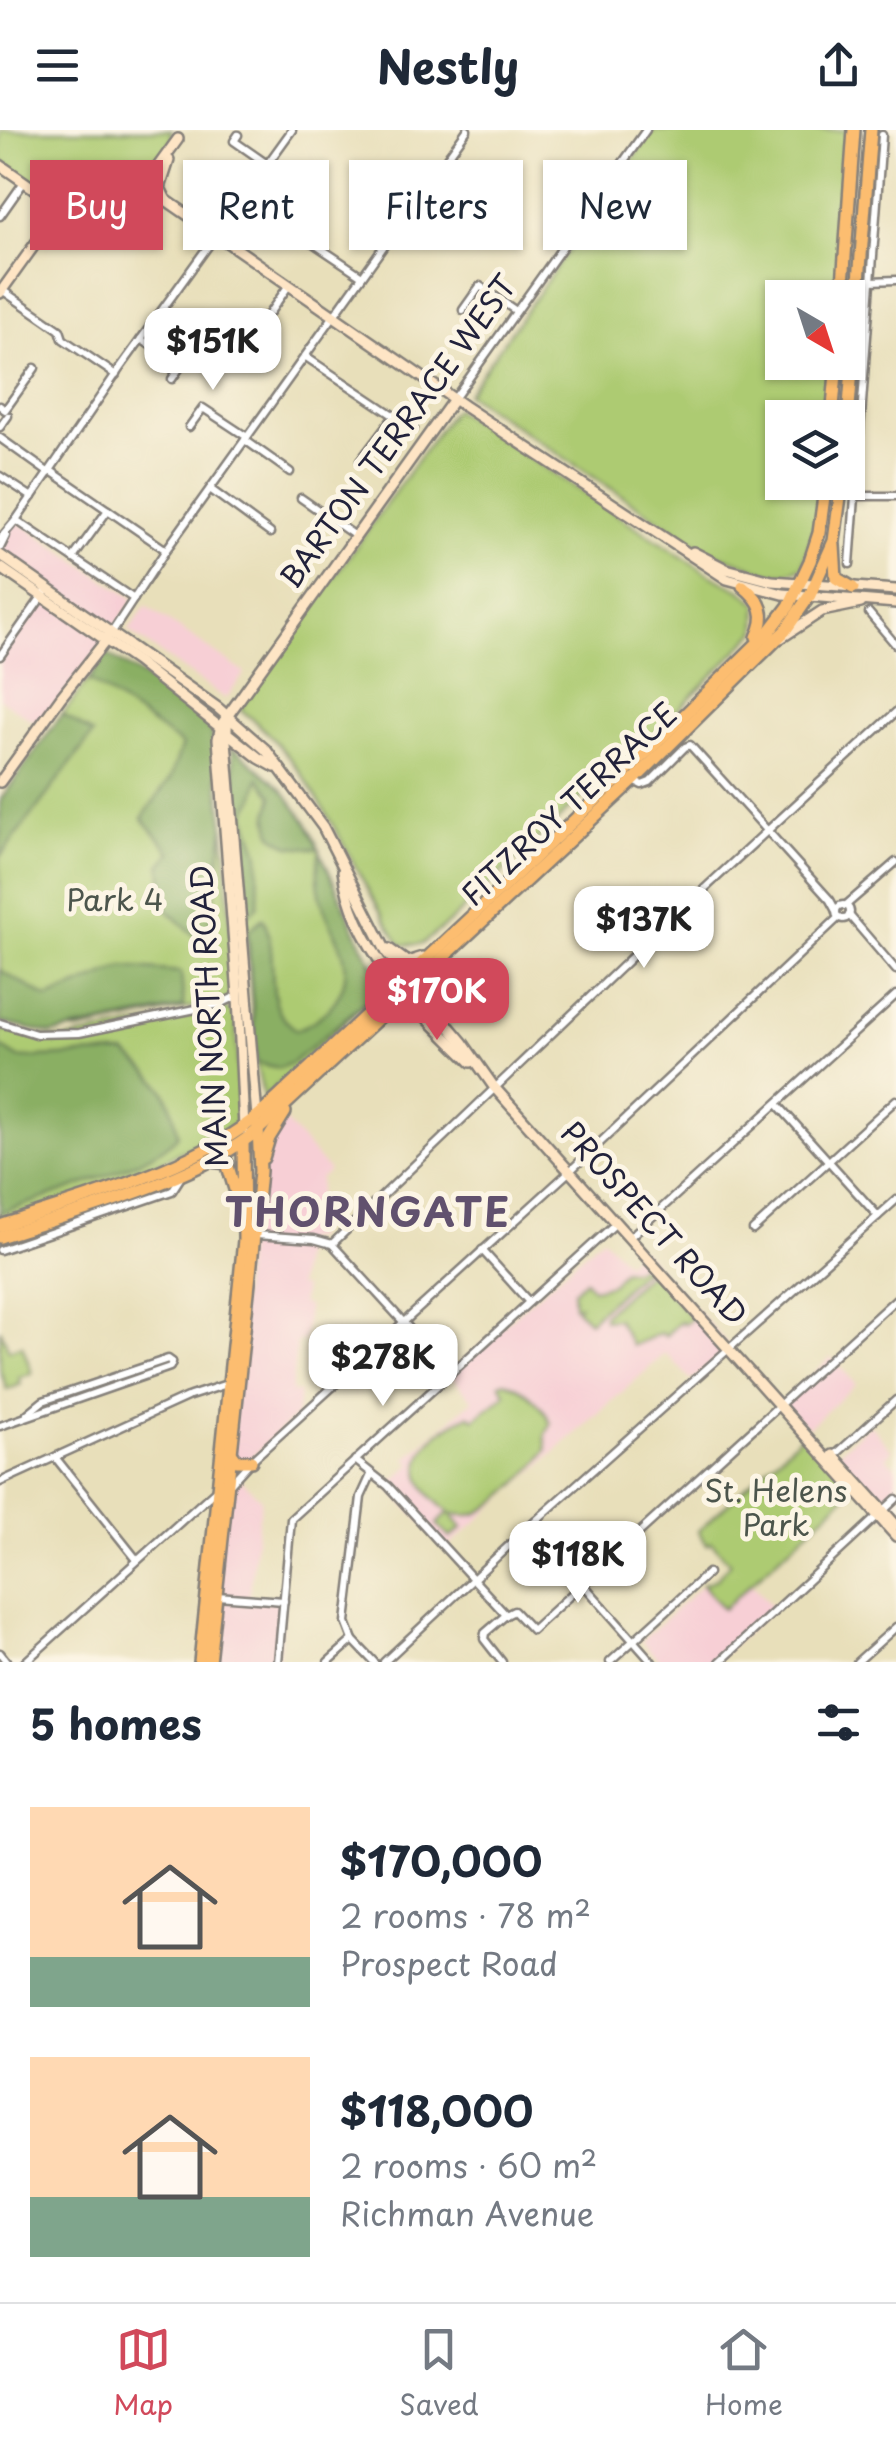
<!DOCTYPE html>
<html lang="en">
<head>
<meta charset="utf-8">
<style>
	body { margin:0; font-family:"Playpen Sans",sans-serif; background:#f2f2f3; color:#1f2937; height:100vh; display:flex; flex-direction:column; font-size:38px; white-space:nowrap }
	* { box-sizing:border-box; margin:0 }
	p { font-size:32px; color:#747a83 }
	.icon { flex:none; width:55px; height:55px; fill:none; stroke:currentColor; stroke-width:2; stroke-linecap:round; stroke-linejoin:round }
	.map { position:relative; height:1532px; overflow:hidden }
	.panel { display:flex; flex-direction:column; background:#fff; flex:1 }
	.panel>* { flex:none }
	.top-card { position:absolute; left:30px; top:30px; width:838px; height:90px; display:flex; gap:20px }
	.needle { width:65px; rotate:141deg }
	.buttons { position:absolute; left:765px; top:150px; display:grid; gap:20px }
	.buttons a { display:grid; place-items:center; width:100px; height:100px; border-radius:0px; background:#fff; box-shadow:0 2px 8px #0004; font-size:50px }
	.price { position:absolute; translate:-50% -85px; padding:0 22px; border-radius:20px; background:#fff; color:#222; font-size:32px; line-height:65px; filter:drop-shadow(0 2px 5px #0008) }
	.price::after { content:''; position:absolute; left:50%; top:60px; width:30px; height:22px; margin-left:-15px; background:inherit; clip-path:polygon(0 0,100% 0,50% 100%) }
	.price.selected { background:#d1495b; color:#fff }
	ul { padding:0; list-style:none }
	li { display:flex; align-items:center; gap:30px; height:250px; padding:0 30px }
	li span { display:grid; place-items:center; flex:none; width:280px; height:200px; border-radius:0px; color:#555 }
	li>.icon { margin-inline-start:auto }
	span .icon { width:120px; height:120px; fill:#fffc; stroke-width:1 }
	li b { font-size:42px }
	h2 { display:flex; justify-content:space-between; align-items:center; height:120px; padding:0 30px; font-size:42px }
	.chip { padding:0 35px; border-radius:0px; background:#fff; box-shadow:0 2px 8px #0004; font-size:35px; line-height:90px }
	.chip.selected { background:#d1495b; color:#fff }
	header { display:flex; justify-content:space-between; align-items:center; height:130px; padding:0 30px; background:#fff; font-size:45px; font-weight:700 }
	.tabs { display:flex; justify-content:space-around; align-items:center; height:140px; border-top:2px solid #e0e1e3; background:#fff; font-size:28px; color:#747a83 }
	.tabs a { display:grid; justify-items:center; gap:5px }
	.tabs .selected { color:#d1495b }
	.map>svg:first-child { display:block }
	.built { fill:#f7cfd5 }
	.green { fill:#adcb72; stroke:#687656; stroke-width:2.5 }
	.forest { fill:#8aaf64; stroke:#566850; stroke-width:2.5 }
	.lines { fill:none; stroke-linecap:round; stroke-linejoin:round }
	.street-casing { stroke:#85807a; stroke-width:11 }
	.secondary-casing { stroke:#85807a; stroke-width:14 }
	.highway-casing { stroke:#85807a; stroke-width:16 }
	.street { stroke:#fff; stroke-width:6 }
	.secondary { stroke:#fee5c5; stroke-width:9 }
	.highway { stroke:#fcbd6f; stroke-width:11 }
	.labels { text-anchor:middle; stroke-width:10; stroke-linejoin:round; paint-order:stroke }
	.street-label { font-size:30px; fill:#22223b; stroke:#fcf5e5 }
	.park-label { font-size:30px; fill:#4c554c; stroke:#fcf5e5 }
	.district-label { font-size:40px; font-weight:bold; letter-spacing:2.5px; fill:#61516e; stroke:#fcf5e5 }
</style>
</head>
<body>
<header><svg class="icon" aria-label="menu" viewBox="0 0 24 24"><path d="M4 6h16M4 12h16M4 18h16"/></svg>Nestly<svg class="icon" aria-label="share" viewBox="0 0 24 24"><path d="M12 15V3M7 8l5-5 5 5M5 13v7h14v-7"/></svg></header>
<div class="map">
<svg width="896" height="1532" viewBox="0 0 896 1532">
	<rect width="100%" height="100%" fill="#fcf5e5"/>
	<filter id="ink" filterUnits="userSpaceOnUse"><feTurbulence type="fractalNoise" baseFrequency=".01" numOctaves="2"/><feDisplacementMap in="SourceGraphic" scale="20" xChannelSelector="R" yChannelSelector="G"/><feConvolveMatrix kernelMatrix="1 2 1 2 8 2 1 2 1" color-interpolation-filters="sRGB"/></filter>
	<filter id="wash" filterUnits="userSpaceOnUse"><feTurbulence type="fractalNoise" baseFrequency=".0048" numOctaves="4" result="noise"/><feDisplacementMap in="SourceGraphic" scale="40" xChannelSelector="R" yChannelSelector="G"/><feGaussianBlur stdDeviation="2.25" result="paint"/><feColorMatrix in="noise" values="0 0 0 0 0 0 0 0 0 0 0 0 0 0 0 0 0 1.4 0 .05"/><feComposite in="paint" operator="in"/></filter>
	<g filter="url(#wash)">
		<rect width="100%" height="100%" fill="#e8dfba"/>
		<g class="built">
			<polygon points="16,390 134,469 112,502 0,425 0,409"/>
			<polygon points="42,466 106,510 43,592 33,591 0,569 0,526"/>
			<polygon points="146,476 245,543 226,569 128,501"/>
			<polygon points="266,970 329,1041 320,1048 314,1109 304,1109 297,1157 304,1158 301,1174 308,1176 304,1211 297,1211 291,1262 300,1263 296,1286 235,1343 261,1369 249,1468 284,1471 278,1532 203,1532 254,1043 248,987"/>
			<polygon points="602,1107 626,1132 641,1119 730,1217 692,1251 666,1223 446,1419 388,1356 412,1334 407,1328 473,1270 449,1244"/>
			<polygon points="831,1227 856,1254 808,1298 781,1274"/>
			<polygon points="870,1294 892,1320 886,1327 896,1337 896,1395 834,1326"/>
			<polygon points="751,1453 773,1478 714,1532 661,1532 641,1511 702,1455 723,1478"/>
		</g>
		<g class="green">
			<polygon points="0,0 171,0 172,13 117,91 97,99 0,30"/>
			<polygon points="653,0 852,0 838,167 782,168 782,232 832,233 827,287 782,288 782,352 822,353 818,384 803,437 784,444 769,443 705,420 467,264"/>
			<path d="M454,279L707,443L741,460L758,474L757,501L642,616L586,663L451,791L422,814L401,815C347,735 319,639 240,579Z"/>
			<polygon points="107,524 186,577 212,603 224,697 235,865 233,869 78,901 0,892 0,670"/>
			<polygon points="232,616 282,659 307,693 364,819 385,855 264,968 256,933"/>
			<polygon points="226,879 236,884 239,990 235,995 129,1047 0,1092 0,898 25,906 66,909"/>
			<polygon points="641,1135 645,1139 589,1191 576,1179 579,1175 574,1176 573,1161 585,1150 593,1159 612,1154 623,1140 634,1140"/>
			<polygon points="647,1144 652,1144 692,1188 685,1194 681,1191 665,1206 661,1203 632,1216 617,1189 604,1190 603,1185"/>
			<polygon points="0,1199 9,1220 22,1215 32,1243 19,1248 21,1254 7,1260 0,1240"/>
			<path d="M505,1251C526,1259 541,1274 551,1293L545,1306L547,1320C538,1336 493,1379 475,1384C467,1386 457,1385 450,1383L462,1398L450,1408L437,1394L449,1382C397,1345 419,1308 469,1285L474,1289L506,1264L500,1253Z"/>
			<polygon points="805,1302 854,1358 723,1479 702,1455 716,1449 730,1433 711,1412 707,1415 698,1401"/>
		</g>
		<g class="forest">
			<path d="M107,524C132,541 200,578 212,603L224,697L207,817L166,779L161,736L171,722L142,688L170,649L182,615L89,550Z"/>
			<polygon points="62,584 93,604 0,727 0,671"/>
			<path d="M232,616L282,659L307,693L364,819L385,855L292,933L279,938L256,933L248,801L263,788C278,819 267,859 280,883C283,889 291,895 296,900C326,888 352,862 344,827C340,809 328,792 323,775C317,756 316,738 320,719L290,716L272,705L268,684L273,666L259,648L254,669L245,683L259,724L258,776L247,786Z"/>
			<polygon points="123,837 181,842 184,877 51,904 0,892 0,840 48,868"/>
			<path d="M0,916L19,928L125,923C161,952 170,959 178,1005C156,1034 40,1069 0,1083Z"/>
		</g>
	</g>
	<g filter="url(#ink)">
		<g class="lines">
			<defs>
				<g id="street">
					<polyline points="238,5 234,11 267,34"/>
					<polyline points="449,25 500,60"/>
					<polyline points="0,86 24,52"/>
					<polyline points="301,105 362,146"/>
					<polyline points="871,151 896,150"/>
					<polyline points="2,160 60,200 63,209 116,245"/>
					<polyline points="463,180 480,156 516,181"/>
					<polyline points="261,195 289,155"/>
					<polyline points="141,209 181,236 172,249"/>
					<polyline points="306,227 414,299"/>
					<polyline points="454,269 646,0"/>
					<polyline points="0,276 5,280 35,238"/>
					<polyline points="0,297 8,286"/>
					<polyline points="189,297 203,278 247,307"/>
					<polyline points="0,308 49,343"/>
					<polyline points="245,310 290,342"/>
					<polyline points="360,331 394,286"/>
					<polyline points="51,341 166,420"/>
					<polyline points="0,346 32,367"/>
					<polyline points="210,359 270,403"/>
					<polyline points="855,366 896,366"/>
					<polyline points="301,368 354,405"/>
					<polyline points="16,390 134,469"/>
					<polyline points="0,409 16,390 120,238 292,0"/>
					<polyline points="0,418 6,406"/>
					<polyline points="73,428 108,380"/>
					<polyline points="850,434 882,5"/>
					<polyline points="869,483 896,515"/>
					<polyline points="112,502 166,420 467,0"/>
					<polyline points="0,526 48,458"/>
					<polyline points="634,651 642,655 650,652 685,617 690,615 830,770 836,781"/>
					<circle cx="843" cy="782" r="7"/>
					<polyline points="845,776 896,732"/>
					<polyline points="849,785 896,840"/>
					<polyline points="0,893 36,904 79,903 220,874 237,866"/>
					<polyline points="778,975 878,1086"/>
					<polyline points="753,1100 896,970"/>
					<polyline points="256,1105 314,1109 332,1114 450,1243"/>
					<polyline points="630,1107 896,865"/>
					<polyline points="332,1114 663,797 896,582"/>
					<polyline points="0,1120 172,1061 181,1047"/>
					<polyline points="482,1120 529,1172"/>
					<polyline points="190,1266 227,1254"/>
					<polyline points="27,1284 43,1271 168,1229 172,1232"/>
					<polyline points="0,1296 170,1237 172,1232"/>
					<polyline points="834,1326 896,1270"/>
					<polyline points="55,1327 137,1430"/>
					<polyline points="355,1330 388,1356 506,1485"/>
					<polyline points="0,1352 187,1267"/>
					<polyline points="230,1354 251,1331 570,1041 839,787"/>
					<polyline points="531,1395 652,1532"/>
					<polyline points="217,1466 284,1471"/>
					<polyline points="506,1485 514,1481 532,1500 896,1169"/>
					<polyline points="353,1510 346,1492 361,1367 371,1345"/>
					<polyline points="0,1523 7,1532"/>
					<polyline points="25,1532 217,1359"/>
					<polyline points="278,1532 291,1389 616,1093"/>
					<polyline points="328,1532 353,1510 374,1532"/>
					<polyline points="384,1532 531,1395 896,1070"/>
					<polyline points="502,1532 484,1509 485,1503 506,1485"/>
					<polyline points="610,1532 708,1443"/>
					<polyline points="720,1532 896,1369"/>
					<polyline points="857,1532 896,1497"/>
				</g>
				<g id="secondary">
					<polyline points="0,35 95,101 114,97 123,86 145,69 166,70 464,276 727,449 783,464 896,473"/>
					<polyline points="166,70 160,58 169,30"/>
					<polyline points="130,75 178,9"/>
					<polyline points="44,104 68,82"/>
					<polyline points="0,163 38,110 55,74"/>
					<polyline points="693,422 726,439 772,451 896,460"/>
					<polyline points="0,425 218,578 266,620 323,697 387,823 463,913 494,957 896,1406"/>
					<polyline points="0,437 136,531 259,628 275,637"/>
					<polyline points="781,508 822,481 861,473"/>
					<polyline points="228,587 226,611 257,987"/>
					<polyline points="0,652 61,567 107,509"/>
					<path d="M343,741C353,819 418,880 471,932"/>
					<polyline points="389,819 407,832 423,827"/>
					<polyline points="393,876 407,876 423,882"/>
					<polyline points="244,999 238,866 218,609 221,595 454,269"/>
					<polyline points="833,1325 896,1395"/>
				</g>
				<g id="highway">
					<polyline points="842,168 854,0"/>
					<polyline points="832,288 837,232"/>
					<polyline points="848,289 871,0"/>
					<polyline points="834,415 836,448 853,458"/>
					<path d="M743,456C762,471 768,485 757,507"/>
					<polyline points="431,876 425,864 432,842"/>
					<polyline points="263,1028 269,1008 285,982"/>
					<polyline points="211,1031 227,1033 240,1076"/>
					<path d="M0,1096C86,1067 194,1040 264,981L647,622L770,501L789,476L810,431L819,403L826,352"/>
					<path d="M0,1107C76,1082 198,1050 258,1000L633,651L785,501L810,465L834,411L842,352"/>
					<polyline points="230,1322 237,1331 251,1331"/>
					<polyline points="200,1532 244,1110 243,1012"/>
					<polyline points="209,1532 254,1105 260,1041 258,997"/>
				</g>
			</defs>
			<use href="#street" class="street-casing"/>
			<use href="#secondary" class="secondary-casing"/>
			<use href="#highway" class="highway-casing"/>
			<use href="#street" class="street"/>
			<use href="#secondary" class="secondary"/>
			<use href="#highway" class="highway"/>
		</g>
	</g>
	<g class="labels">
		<g class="street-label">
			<text transform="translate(399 302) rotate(-54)" y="10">BARTON TERRACE WEST</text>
			<text transform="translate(570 675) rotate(-43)" y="10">FITZROY TERRACE</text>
			<text transform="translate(210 886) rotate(-93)" y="10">MAIN NORTH ROAD</text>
			<text transform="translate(653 1094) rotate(48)" y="10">PROSPECT ROAD</text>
		</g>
		<g class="park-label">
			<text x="115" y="781">Park 4</text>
			<text x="776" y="1372">St. Helens<tspan x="776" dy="34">Park</tspan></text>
		</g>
		<g class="district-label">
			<text x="368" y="1097">THORNGATE</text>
		</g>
	</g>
</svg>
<div class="buttons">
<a><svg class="needle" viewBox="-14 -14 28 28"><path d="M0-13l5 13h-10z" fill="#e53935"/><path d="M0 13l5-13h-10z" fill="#747a83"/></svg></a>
<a><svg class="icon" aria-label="layers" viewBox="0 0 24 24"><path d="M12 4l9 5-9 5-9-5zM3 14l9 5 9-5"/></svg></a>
</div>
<b class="price" style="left:213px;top:263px">$151K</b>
<b class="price" style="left:644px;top:841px">$137K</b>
<b class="price selected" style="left:437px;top:913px">$170K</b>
<b class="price" style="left:383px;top:1279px">$278K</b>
<b class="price" style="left:578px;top:1476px">$118K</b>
<div class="top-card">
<a class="chip selected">Buy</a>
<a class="chip">Rent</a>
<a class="chip">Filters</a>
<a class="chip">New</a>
</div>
</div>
<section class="panel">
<h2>5 homes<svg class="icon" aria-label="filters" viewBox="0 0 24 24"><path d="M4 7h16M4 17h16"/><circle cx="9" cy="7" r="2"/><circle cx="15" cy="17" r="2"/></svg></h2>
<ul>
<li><span style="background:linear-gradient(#ffd9b3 75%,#7fa58c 0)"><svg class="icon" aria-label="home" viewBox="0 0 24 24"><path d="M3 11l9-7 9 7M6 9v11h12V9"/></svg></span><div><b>$170,000</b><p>2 rooms · 78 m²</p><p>Prospect Road</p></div></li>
<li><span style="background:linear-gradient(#ffd9b3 70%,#7fa58c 0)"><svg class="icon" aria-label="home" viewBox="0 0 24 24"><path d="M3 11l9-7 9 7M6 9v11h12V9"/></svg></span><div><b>$118,000</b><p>2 rooms · 60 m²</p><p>Richman Avenue</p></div></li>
</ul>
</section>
<nav class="tabs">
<a class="selected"><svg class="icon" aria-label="map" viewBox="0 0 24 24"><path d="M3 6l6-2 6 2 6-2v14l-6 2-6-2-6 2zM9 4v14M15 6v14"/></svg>Map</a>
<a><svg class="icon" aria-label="saved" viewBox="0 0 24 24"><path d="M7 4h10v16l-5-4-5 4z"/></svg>Saved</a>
<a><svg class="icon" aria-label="home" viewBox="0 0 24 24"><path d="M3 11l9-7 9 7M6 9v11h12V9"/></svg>Home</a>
</nav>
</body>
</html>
